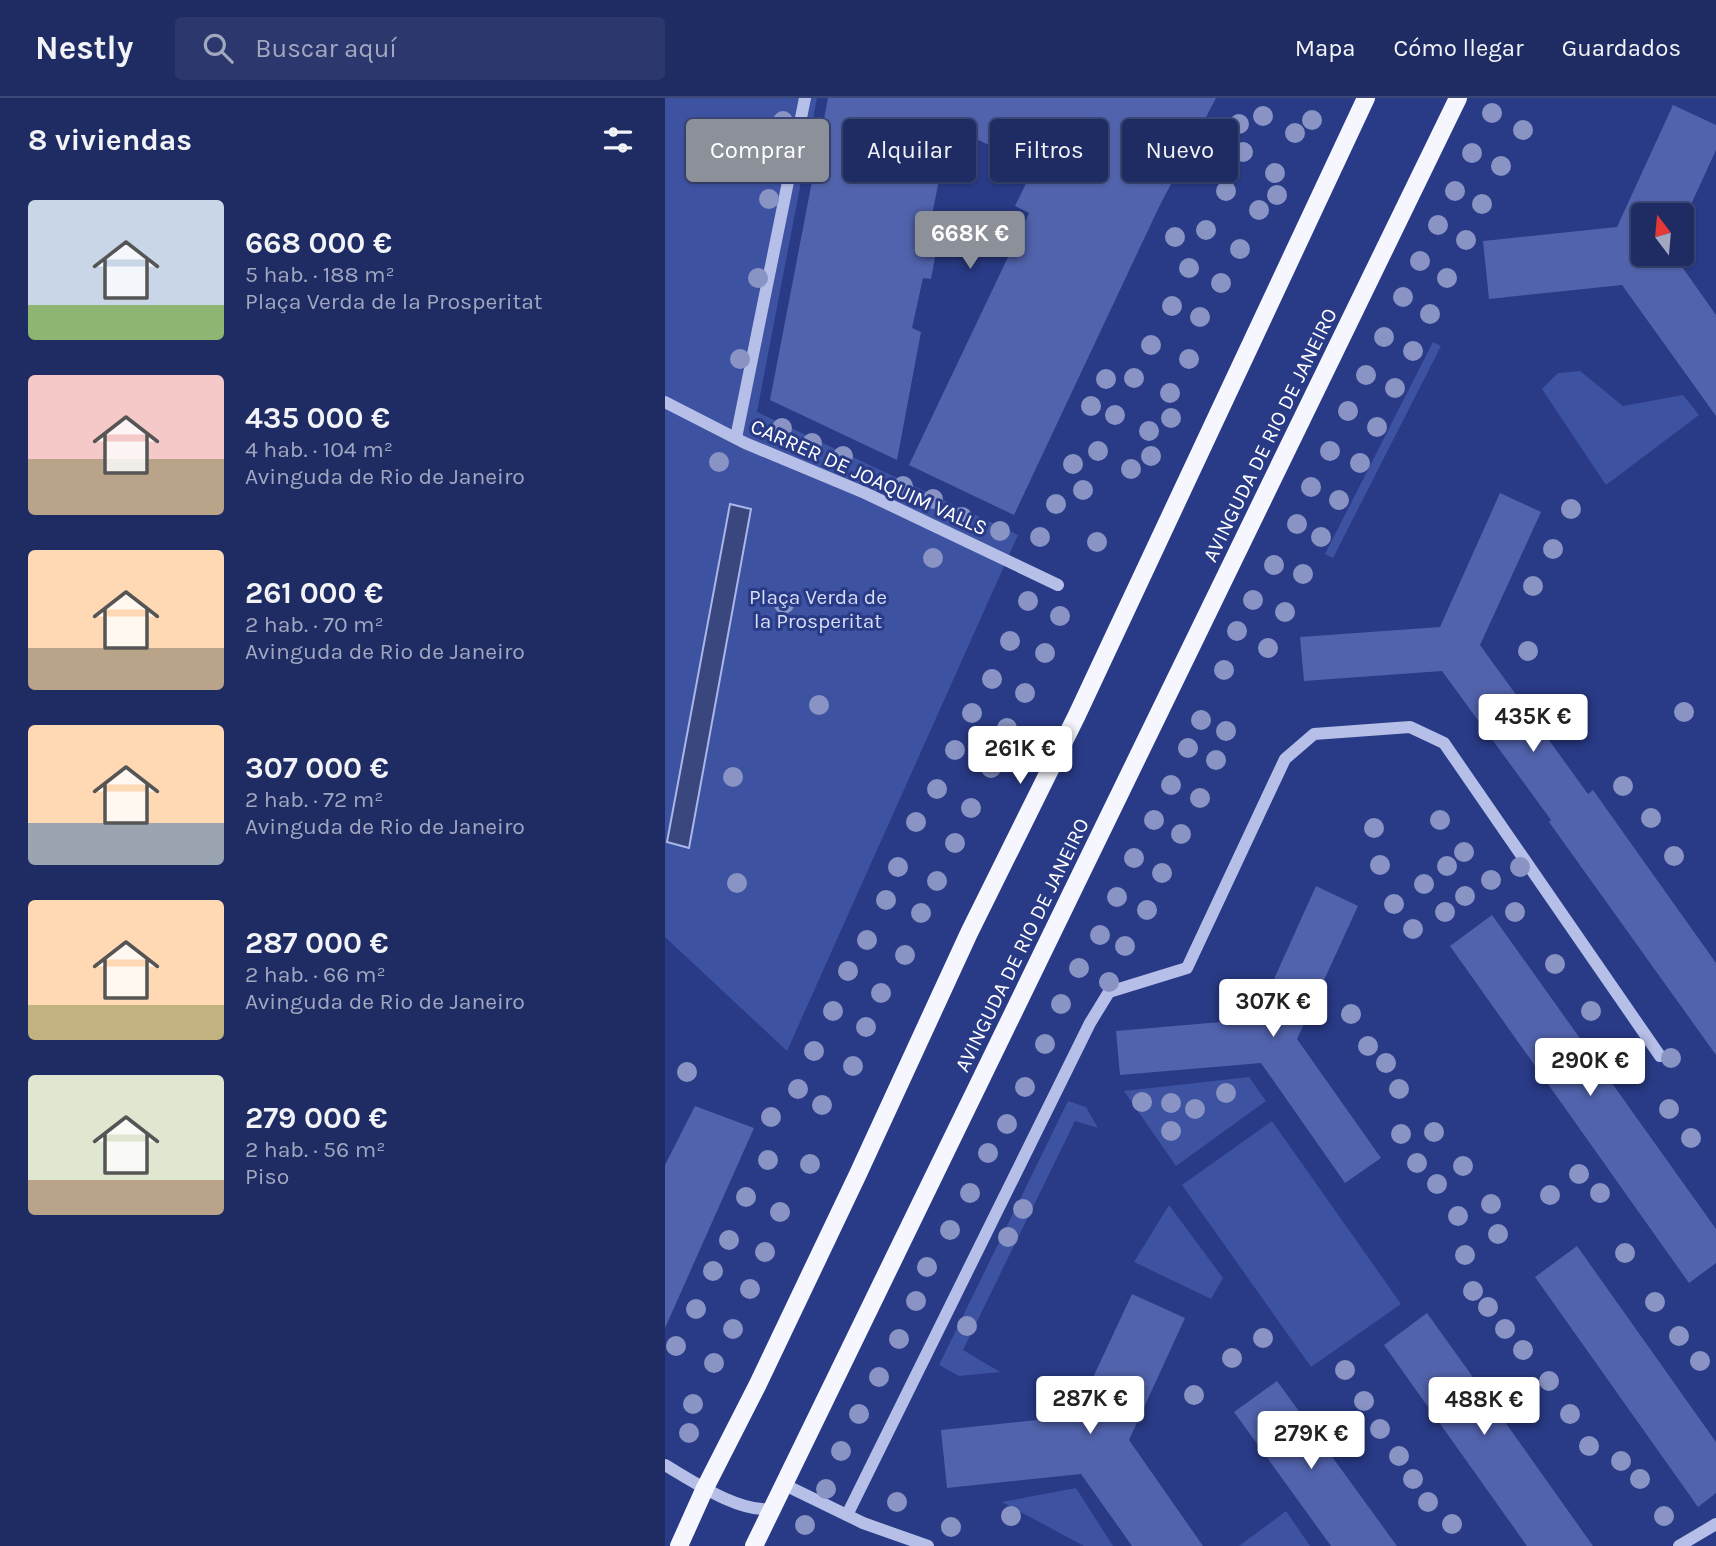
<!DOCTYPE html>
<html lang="es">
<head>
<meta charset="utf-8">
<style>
	body { margin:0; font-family:Karla,sans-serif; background:#2c386d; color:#f1f3f6; height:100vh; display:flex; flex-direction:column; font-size:26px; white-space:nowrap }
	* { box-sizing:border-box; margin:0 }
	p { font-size:23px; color:#a1a7bf }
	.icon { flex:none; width:38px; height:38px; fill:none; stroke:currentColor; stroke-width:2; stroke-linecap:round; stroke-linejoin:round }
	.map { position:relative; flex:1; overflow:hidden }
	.panel { display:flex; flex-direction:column; background:#1f2c64; width:665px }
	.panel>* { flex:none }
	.hud { position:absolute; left:21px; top:21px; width:665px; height:63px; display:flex; gap:14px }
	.needle { width:46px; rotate:344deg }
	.controls { position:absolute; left:966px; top:105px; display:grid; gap:14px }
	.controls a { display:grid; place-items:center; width:63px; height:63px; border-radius:7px; background:#1f2c64; box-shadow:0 2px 5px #0004,0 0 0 2px #3c4878; font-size:35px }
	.price { position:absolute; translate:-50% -60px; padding:0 16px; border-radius:7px; background:#fff; color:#222; font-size:23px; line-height:46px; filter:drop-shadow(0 2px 4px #0008) }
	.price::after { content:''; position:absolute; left:50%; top:42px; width:21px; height:16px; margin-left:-10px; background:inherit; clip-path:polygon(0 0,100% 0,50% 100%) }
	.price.active { background:#8c9099; color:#fff }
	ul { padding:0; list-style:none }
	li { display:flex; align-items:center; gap:21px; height:175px; padding:0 28px }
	li span { display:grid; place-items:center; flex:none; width:196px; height:140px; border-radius:7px; color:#555 }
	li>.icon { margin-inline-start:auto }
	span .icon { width:84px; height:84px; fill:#fffc; stroke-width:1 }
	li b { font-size:30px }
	h2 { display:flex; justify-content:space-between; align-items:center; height:84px; padding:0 28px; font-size:30px }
	.pill { padding:0 24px; border-radius:7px; background:#1f2c64; box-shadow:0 2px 5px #0004,0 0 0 2px #3c4878; font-size:24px; line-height:63px }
	.pill.active { background:#8c9099; color:#fff }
	header { display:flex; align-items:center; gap:42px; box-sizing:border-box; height:98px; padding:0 35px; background:#1f2c64; border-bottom:2px solid #3c4878 }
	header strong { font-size:33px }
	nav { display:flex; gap:38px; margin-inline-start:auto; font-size:24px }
	.search { width:490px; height:63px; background:#2c386d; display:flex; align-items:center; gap:18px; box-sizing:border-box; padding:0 24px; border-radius:7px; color:#a1a7bf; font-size:26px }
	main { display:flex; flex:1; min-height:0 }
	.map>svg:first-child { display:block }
	.green { fill:#3e52a2 }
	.water { fill:#3a477f; stroke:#a9b7e8; stroke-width:2 }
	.building { fill:#5263ad }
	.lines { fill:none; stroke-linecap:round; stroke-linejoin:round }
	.minor { stroke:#b5bfe7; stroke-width:12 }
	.major { stroke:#f6f7fe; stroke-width:18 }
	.tree { fill:#8994c4 }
	.labels { text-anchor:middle; stroke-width:6; stroke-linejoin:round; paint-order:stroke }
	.street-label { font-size:21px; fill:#fff; stroke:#293a86 }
	.park-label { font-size:21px; fill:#d8def6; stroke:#293a86 }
</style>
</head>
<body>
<header>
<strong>Nestly</strong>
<div class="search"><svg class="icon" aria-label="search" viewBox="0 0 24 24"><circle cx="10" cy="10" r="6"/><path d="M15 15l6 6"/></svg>Buscar aquí</div>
<nav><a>Mapa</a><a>Cómo llegar</a><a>Guardados</a></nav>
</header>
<main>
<section class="panel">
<h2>8 viviendas<svg class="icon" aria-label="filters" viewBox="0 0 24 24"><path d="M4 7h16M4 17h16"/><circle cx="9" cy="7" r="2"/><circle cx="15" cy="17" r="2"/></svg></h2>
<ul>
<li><span style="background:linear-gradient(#c9d6e8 75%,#8fb573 0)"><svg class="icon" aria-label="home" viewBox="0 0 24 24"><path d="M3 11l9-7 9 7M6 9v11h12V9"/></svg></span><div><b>668 000 €</b><p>5 hab. · 188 m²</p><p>Plaça Verda de la Prosperitat</p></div></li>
<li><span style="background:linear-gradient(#f6c9c9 60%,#b9a48a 0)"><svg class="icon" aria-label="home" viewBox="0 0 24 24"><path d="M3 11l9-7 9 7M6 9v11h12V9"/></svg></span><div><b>435 000 €</b><p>4 hab. · 104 m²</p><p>Avinguda de Rio de Janeiro</p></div></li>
<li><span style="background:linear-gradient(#ffd9b3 70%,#b9a48a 0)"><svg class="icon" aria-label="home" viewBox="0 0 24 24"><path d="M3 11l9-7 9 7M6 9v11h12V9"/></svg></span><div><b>261 000 €</b><p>2 hab. · 70 m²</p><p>Avinguda de Rio de Janeiro</p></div></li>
<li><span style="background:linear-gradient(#ffd9b3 70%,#9aa5b1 0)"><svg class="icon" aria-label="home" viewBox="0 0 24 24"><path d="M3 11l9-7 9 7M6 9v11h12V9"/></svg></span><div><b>307 000 €</b><p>2 hab. · 72 m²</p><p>Avinguda de Rio de Janeiro</p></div></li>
<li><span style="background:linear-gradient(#ffd9b3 75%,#c2b280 0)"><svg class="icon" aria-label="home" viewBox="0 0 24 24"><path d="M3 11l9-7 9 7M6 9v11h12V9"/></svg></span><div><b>287 000 €</b><p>2 hab. · 66 m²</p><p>Avinguda de Rio de Janeiro</p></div></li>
<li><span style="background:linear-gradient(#dfe7d0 75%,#b9a48a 0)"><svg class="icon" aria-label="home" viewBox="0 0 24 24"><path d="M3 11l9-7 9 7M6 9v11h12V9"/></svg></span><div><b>279 000 €</b><p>2 hab. · 56 m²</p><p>Piso</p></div></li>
</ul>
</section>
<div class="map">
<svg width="1051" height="1448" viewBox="0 0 1051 1448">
	<rect width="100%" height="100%" fill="#293a86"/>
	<g class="green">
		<polygon points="0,0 152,0 92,314 353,437 122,953 0,839"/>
		<polygon points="768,244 776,248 668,460 660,456"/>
		<polygon points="915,273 958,308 1018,297 1034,317 941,387 877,291 893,275"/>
		<polygon points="584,979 601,1003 511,1068 459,993"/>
		<polygon points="403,1003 421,1009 433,1030 410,1023 298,1252 335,1274 294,1278 274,1267"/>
		<polygon points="607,1023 736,1206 646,1269 517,1087"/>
		<polygon points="504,1107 558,1180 546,1201 469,1164"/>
		<polygon points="411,1390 448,1448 419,1448 337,1404"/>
		<polygon points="621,1413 645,1448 574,1448"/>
	</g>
	<polygon class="water" points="65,406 86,411 24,750 2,744"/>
	<g class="building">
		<polygon points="163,0 551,0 494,109 349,417 244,367 364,115 350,108 369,69 287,29 281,59 279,58 262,141 273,143 266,181 258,180 247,230 256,234 232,362 105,302"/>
		<polygon points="1008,7 1051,27 1051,52 1017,126 1017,117 978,117 978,156 1008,156 1051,217 1051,318 957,187 824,201 818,143 952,129"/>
		<polygon points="835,395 876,414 815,547 923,696 928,692 1051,865 1051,957 884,724 886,722 777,573 639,583 635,539 775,529"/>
		<polygon points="651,788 693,808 632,941 716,1060 680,1085 596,965 455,977 451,933 591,921"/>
		<polygon points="827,817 1051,1131 1051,1165 1024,1185 785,848"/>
		<polygon points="30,1008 89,1030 0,1230 0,1067"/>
		<polygon points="912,1148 1051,1344 1051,1395 1033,1409 870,1179"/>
		<polygon points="467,1196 520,1220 464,1342 538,1448 467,1448 416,1376 282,1390 276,1332 410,1318"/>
		<polygon points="762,1215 845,1331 928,1448 862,1448 719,1247"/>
		<polygon points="612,1283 732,1448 666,1448 569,1314"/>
	</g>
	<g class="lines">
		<g class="minor">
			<polyline points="0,304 80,345 200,395 393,487"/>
			<polyline points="71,340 140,0"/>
			<path d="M0,1367C29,1384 74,1415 108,1411"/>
			<polyline points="120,1387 198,1425 263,1448"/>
			<polyline points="182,1417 425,925 444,894 522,870 620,661 649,636 745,629 779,645 995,958"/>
			<polyline points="1014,1448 1051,1426"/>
		</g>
		<g class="major">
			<polyline points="14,1448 40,1390 93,1286 193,1076 304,835 412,617 701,0"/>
			<polyline points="89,1448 793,0"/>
		</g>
	</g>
	<g class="tree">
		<circle cx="827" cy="15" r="10"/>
		<circle cx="598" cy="18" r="10"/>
		<circle cx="647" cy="22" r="10"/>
		<circle cx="118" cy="23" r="10"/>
		<circle cx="574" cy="26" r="10"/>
		<circle cx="858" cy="32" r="10"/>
		<circle cx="630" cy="35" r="10"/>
		<circle cx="578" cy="54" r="10"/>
		<circle cx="807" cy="55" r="10"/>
		<circle cx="836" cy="68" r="10"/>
		<circle cx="610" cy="75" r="10"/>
		<circle cx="561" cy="93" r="10"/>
		<circle cx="790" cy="93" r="10"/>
		<circle cx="612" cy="97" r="10"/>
		<circle cx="104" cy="101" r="10"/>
		<circle cx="817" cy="106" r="10"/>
		<circle cx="594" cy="112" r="10"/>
		<circle cx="773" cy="127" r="10"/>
		<circle cx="541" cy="132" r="10"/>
		<circle cx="510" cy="139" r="10"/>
		<circle cx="801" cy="142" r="10"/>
		<circle cx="575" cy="151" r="10"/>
		<circle cx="755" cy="163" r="10"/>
		<circle cx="524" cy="170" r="10"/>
		<circle cx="93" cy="180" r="10"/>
		<circle cx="782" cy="180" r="10"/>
		<circle cx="556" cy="185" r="10"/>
		<circle cx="738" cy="199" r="10"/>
		<circle cx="507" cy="208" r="10"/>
		<circle cx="765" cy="216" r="10"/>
		<circle cx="535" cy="219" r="10"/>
		<circle cx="719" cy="239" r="10"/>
		<circle cx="486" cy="247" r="10"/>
		<circle cx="748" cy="253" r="10"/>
		<circle cx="75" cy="261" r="10"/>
		<circle cx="524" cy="261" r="10"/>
		<circle cx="701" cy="277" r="10"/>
		<circle cx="469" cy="280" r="10"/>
		<circle cx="441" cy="281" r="10"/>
		<circle cx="730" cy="290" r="10"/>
		<circle cx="505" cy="295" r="10"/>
		<circle cx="426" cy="308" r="10"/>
		<circle cx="683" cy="313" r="10"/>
		<circle cx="450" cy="317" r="10"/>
		<circle cx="506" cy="320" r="10"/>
		<circle cx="712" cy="329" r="10"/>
		<circle cx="117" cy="330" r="10"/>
		<circle cx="484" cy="333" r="10"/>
		<circle cx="147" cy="345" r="10"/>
		<circle cx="433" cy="353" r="10"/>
		<circle cx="665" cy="353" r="10"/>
		<circle cx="178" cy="358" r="10"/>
		<circle cx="486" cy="358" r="10"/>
		<circle cx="54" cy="364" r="10"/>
		<circle cx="695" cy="365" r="10"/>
		<circle cx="408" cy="366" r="10"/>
		<circle cx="466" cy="371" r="10"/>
		<circle cx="238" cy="388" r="10"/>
		<circle cx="646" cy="389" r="10"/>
		<circle cx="418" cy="392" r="10"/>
		<circle cx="268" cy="401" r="10"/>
		<circle cx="674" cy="402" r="10"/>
		<circle cx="391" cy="406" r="10"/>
		<circle cx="906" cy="411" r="10"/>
		<circle cx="297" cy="419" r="10"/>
		<circle cx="632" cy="426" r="10"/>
		<circle cx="335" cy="433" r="10"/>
		<circle cx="375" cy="439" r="10"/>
		<circle cx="656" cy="439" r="10"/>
		<circle cx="432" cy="444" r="10"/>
		<circle cx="888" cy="451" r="10"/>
		<circle cx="268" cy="460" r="10"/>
		<circle cx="609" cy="467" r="10"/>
		<circle cx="638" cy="476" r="10"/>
		<circle cx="868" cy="488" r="10"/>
		<circle cx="588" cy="502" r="10"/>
		<circle cx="363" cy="503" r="10"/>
		<circle cx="119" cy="506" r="10"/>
		<circle cx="620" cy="514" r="10"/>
		<circle cx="395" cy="518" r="10"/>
		<circle cx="572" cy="533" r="10"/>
		<circle cx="345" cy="543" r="10"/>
		<circle cx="603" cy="550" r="10"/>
		<circle cx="863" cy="553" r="10"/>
		<circle cx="380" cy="555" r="10"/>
		<circle cx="559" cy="572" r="10"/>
		<circle cx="327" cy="581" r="10"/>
		<circle cx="360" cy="595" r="10"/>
		<circle cx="154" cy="607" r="10"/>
		<circle cx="904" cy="609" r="10"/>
		<circle cx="1019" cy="614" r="10"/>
		<circle cx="307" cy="615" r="10"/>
		<circle cx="536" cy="622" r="10"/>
		<circle cx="342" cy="630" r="10"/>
		<circle cx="561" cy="633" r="10"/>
		<circle cx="523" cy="650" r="10"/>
		<circle cx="290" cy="652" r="10"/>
		<circle cx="551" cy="662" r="10"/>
		<circle cx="326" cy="670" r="10"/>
		<circle cx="68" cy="679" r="10"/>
		<circle cx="506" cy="687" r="10"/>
		<circle cx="958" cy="688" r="10"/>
		<circle cx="272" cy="691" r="10"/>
		<circle cx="535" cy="700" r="10"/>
		<circle cx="306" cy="710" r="10"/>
		<circle cx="986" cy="720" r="10"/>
		<circle cx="489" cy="722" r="10"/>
		<circle cx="775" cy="722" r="10"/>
		<circle cx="251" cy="724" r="10"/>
		<circle cx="709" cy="730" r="10"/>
		<circle cx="516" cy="736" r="10"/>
		<circle cx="290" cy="745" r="10"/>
		<circle cx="799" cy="754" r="10"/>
		<circle cx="1009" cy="758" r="10"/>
		<circle cx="469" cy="760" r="10"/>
		<circle cx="715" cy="767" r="10"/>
		<circle cx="782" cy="768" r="10"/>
		<circle cx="233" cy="769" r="10"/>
		<circle cx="855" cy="769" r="10"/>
		<circle cx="497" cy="775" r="10"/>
		<circle cx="826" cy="782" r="10"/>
		<circle cx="272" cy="783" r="10"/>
		<circle cx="72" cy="785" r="10"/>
		<circle cx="759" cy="786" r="10"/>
		<circle cx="800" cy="798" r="10"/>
		<circle cx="452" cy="799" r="10"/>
		<circle cx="221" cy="802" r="10"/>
		<circle cx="729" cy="806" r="10"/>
		<circle cx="482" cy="812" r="10"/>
		<circle cx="780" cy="814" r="10"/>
		<circle cx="850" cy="814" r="10"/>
		<circle cx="256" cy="815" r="10"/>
		<circle cx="748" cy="831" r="10"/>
		<circle cx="435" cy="837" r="10"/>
		<circle cx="202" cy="842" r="10"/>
		<circle cx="460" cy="848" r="10"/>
		<circle cx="240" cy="857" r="10"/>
		<circle cx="890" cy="866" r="10"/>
		<circle cx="414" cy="870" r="10"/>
		<circle cx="183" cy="873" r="10"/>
		<circle cx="444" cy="884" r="10"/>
		<circle cx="216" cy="895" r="10"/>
		<circle cx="396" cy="906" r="10"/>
		<circle cx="168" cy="913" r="10"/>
		<circle cx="926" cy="913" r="10"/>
		<circle cx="686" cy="916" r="10"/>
		<circle cx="201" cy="929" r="10"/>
		<circle cx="380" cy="946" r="10"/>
		<circle cx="703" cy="948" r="10"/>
		<circle cx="149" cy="953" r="10"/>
		<circle cx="954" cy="953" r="10"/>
		<circle cx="1006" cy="960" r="10"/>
		<circle cx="721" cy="965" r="10"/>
		<circle cx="188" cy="968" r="10"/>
		<circle cx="22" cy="974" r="10"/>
		<circle cx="360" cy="989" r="10"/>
		<circle cx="133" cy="991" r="10"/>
		<circle cx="734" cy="991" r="10"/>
		<circle cx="561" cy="995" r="10"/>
		<circle cx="477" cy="1004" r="10"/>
		<circle cx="506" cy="1005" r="10"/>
		<circle cx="157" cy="1007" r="10"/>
		<circle cx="530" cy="1011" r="10"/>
		<circle cx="1004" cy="1011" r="10"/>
		<circle cx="106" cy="1019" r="10"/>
		<circle cx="342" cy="1026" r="10"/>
		<circle cx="506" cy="1033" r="10"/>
		<circle cx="769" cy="1034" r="10"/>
		<circle cx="736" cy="1036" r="10"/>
		<circle cx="1026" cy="1040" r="10"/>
		<circle cx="323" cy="1055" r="10"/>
		<circle cx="103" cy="1062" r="10"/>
		<circle cx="752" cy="1065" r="10"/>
		<circle cx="145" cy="1066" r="10"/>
		<circle cx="798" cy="1068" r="10"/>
		<circle cx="914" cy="1076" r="10"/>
		<circle cx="772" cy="1086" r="10"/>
		<circle cx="305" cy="1095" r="10"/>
		<circle cx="935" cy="1095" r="10"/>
		<circle cx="885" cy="1097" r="10"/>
		<circle cx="81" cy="1099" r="10"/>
		<circle cx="826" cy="1106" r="10"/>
		<circle cx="358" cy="1111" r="10"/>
		<circle cx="115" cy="1114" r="10"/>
		<circle cx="793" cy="1118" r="10"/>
		<circle cx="285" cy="1132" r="10"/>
		<circle cx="833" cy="1136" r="10"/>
		<circle cx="343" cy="1139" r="10"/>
		<circle cx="64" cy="1142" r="10"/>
		<circle cx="100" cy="1154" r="10"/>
		<circle cx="960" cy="1155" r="10"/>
		<circle cx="800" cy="1157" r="10"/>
		<circle cx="262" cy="1169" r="10"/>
		<circle cx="48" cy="1173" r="10"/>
		<circle cx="85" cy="1191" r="10"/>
		<circle cx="808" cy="1193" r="10"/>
		<circle cx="251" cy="1203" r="10"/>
		<circle cx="990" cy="1204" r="10"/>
		<circle cx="823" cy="1209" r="10"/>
		<circle cx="31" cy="1211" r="10"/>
		<circle cx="302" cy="1228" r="10"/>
		<circle cx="68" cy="1231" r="10"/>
		<circle cx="840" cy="1231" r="10"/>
		<circle cx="1014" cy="1238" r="10"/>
		<circle cx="598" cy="1240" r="10"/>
		<circle cx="234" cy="1241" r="10"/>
		<circle cx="11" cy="1248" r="10"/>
		<circle cx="858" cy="1252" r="10"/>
		<circle cx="567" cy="1260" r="10"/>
		<circle cx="1035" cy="1263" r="10"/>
		<circle cx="49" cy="1265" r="10"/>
		<circle cx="680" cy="1272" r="10"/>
		<circle cx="214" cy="1279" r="10"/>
		<circle cx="884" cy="1283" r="10"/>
		<circle cx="529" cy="1297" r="10"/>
		<circle cx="699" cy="1303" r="10"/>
		<circle cx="28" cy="1306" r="10"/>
		<circle cx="194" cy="1316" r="10"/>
		<circle cx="905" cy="1316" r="10"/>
		<circle cx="715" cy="1331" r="10"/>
		<circle cx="24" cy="1335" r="10"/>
		<circle cx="924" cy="1348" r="10"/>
		<circle cx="176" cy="1353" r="10"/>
		<circle cx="734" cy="1358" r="10"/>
		<circle cx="956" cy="1363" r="10"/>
		<circle cx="748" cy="1381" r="10"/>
		<circle cx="975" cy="1381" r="10"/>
		<circle cx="161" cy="1391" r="10"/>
		<circle cx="232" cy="1404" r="10"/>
		<circle cx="763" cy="1404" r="10"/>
		<circle cx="346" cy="1418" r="10"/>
		<circle cx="999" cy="1418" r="10"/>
		<circle cx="787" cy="1426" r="10"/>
		<circle cx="140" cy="1427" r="10"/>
		<circle cx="286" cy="1429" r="10"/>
	</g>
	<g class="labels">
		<g class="street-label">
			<text transform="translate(605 337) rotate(-64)" y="7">AVINGUDA DE RIO DE JANEIRO</text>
			<text transform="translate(204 379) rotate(24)" y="7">CARRER DE JOAQUIM VALLS</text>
			<text transform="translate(357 847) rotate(-64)" y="7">AVINGUDA DE RIO DE JANEIRO</text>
		</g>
		<g class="park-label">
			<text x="153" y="506">Plaça Verda de<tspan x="153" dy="24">la Prosperitat</tspan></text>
		</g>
	</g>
</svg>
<div class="controls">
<a><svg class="needle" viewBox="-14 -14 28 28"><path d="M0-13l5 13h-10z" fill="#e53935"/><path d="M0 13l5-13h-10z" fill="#a1a7bf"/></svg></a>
</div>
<b class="price active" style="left:305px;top:173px">668K €</b>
<b class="price" style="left:868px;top:656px">435K €</b>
<b class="price" style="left:355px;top:688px">261K €</b>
<b class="price" style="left:608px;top:941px">307K €</b>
<b class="price" style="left:925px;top:1000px">290K €</b>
<b class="price" style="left:425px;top:1338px">287K €</b>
<b class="price" style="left:819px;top:1339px">488K €</b>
<b class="price" style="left:646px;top:1373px">279K €</b>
<div class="hud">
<a class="pill active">Comprar</a>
<a class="pill">Alquilar</a>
<a class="pill">Filtros</a>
<a class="pill">Nuevo</a>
</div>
</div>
</main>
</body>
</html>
